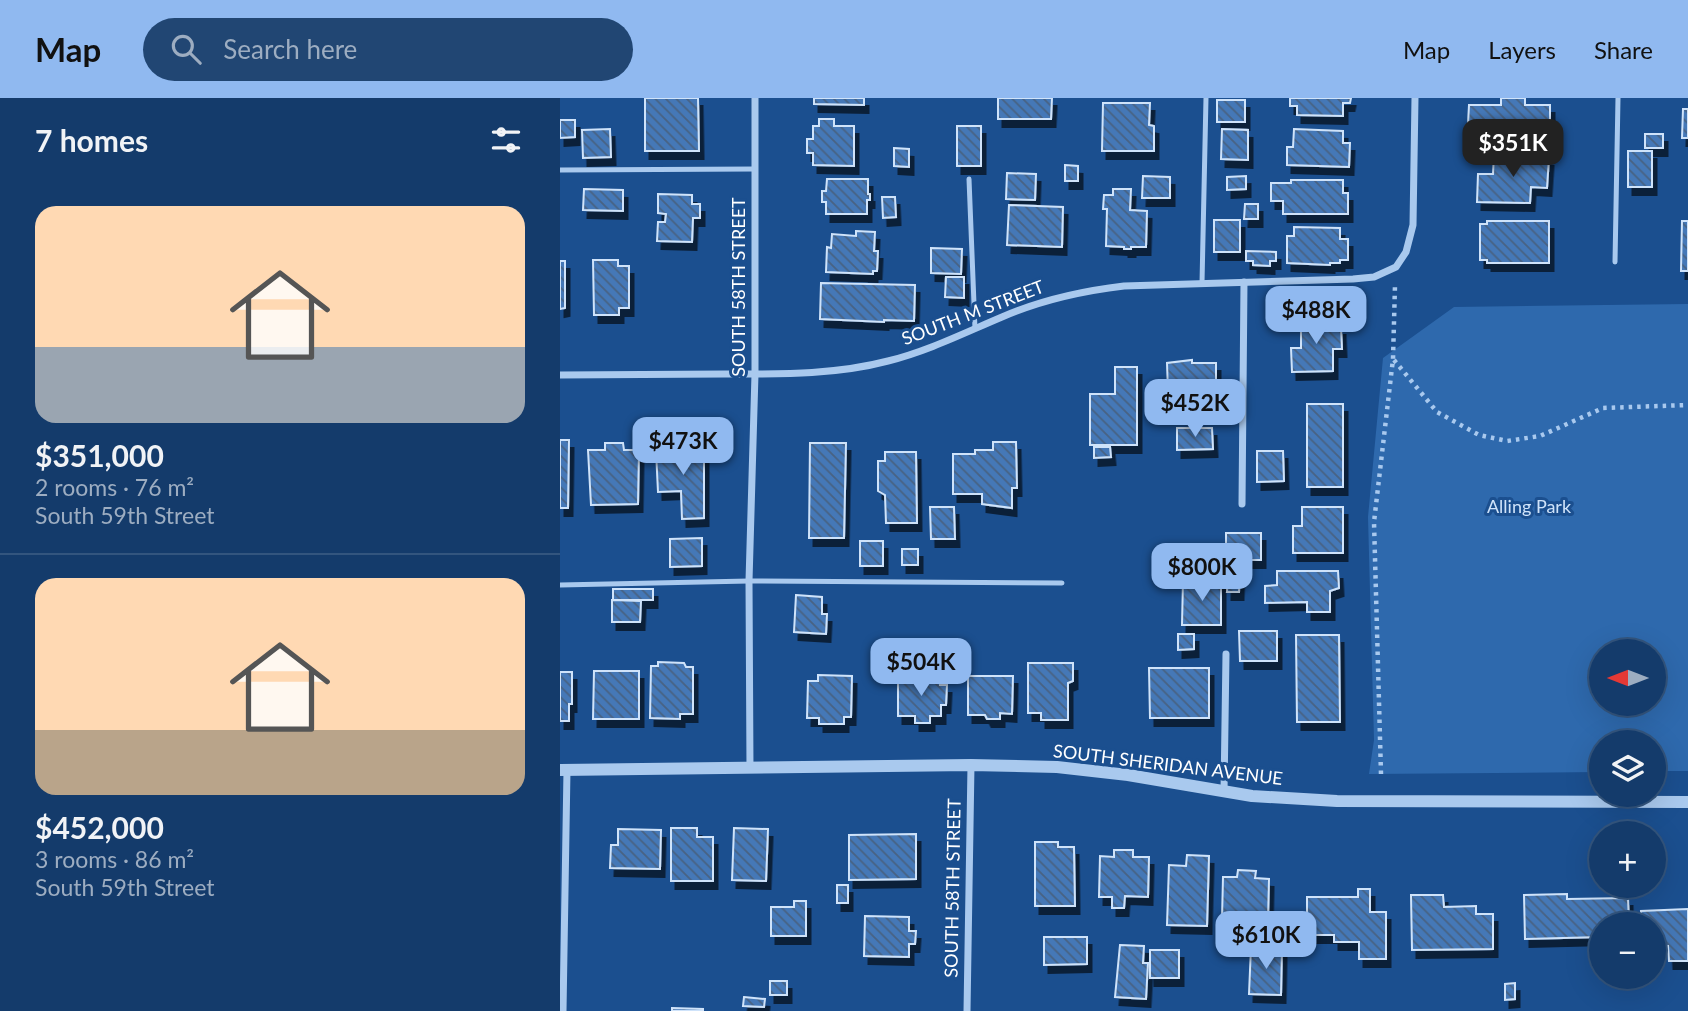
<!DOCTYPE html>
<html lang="en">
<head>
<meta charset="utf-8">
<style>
	body { margin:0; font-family:Lato,sans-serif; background:#214673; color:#f1f3f6; height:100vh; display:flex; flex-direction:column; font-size:26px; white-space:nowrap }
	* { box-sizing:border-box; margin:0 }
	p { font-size:23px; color:#9dadc1 }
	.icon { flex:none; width:38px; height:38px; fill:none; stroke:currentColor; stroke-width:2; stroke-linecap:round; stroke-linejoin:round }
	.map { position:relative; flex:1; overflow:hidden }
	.panel { display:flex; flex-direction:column; background:#143b6b; width:560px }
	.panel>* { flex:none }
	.needle { width:46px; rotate:270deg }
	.fabs { position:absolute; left:1029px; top:541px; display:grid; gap:14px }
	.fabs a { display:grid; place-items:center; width:77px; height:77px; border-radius:50%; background:#143b6b; box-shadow:0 7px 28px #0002,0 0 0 2px #33557e; font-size:35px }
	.price { position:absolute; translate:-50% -60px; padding:0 16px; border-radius:14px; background:#90b9f0; color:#111; font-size:23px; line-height:46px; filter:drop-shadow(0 2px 4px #0008) }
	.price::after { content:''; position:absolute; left:50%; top:42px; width:21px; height:16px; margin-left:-10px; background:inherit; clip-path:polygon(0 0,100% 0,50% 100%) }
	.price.selected { background:#222; color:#fff }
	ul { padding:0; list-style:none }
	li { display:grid; align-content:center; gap:14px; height:371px; padding:0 35px }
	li+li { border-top:2px solid #33557e }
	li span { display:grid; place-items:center; height:217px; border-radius:21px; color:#555 }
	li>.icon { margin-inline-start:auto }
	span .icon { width:126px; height:126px; fill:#fffc; stroke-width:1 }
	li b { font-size:30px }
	h2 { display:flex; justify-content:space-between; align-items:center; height:84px; padding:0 35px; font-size:30px }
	header { display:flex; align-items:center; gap:42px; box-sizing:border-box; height:98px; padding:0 35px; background:#90b9f0; color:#111 }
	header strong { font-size:33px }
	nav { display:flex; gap:38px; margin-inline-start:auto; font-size:24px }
	.search { width:490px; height:63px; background:#214673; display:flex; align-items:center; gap:18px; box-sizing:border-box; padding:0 24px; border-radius:38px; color:#9dadc1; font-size:26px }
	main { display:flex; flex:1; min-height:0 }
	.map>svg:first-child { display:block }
	.park { fill:#2e69ad; fill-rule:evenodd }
	.building { fill:url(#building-back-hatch); stroke:#cfe3fa; stroke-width:2; filter:url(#shadow) }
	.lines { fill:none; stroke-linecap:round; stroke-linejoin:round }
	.path { stroke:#a9c9ee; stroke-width:4.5; stroke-dasharray:3.5 5; stroke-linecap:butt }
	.service { stroke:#a9c9ee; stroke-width:5 }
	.minor { stroke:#a9c9ee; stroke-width:7 }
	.tertiary { stroke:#a9c9ee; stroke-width:12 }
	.labels { text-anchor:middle; stroke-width:6; stroke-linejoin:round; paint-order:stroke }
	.street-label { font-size:18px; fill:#fff; stroke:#1b4f8f }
	.park-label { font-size:18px; fill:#cfe3fa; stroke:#1b4f8f }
</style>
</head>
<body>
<header>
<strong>Map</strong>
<div class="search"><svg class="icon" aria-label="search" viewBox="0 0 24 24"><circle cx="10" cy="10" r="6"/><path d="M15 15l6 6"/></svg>Search here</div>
<nav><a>Map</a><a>Layers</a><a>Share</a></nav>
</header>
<main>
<section class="panel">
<h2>7 homes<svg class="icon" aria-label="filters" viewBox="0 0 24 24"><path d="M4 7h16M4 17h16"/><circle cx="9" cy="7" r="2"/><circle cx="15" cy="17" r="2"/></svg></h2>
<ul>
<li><span style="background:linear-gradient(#ffd9b3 65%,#9aa5b1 0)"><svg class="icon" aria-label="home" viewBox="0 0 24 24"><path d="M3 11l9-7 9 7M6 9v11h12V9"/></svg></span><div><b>$351,000</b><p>2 rooms · 76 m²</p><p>South 59th Street</p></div></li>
<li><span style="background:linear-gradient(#ffd9b3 70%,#b9a48a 0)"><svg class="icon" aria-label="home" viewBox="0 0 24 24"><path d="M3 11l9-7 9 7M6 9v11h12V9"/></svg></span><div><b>$452,000</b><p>3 rooms · 86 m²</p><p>South 59th Street</p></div></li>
</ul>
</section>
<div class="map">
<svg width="1128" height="913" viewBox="0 0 1128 913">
	<defs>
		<pattern id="building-back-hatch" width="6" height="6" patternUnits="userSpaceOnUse" patternTransform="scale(1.75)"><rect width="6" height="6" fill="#4478b7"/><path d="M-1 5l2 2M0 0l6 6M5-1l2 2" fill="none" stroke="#486282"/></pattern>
		<filter id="shadow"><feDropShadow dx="4.5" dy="8" stdDeviation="0" flood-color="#0009"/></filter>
	</defs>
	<rect width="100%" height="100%" fill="#1b4f8f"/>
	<path class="park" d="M1128,206V673H1094V644H1041V674L809,676L814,642L808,419L823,260L894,209ZM1041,553H1094V606H1041Z"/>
	<g class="building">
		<polygon points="85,0 138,0 139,53 85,53"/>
		<polygon points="254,0 304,0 304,7 254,6"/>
		<polygon points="438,0 492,0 491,21 438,21"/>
		<polygon points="730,0 791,0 790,5 783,5 783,18 737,17 737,8 730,8"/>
		<polygon points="941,0 965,0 965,7 990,7 990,45 916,44 916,26 908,26 909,7 941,7"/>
		<rect x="657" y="2" width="28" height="22"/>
		<polygon points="543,5 590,5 589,27 594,28 594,53 542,53"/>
		<polygon points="1123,11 1128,11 1128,40 1122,40"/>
		<polygon points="259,21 274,21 274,28 294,28 294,68 253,67 253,55 247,55 247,41 253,41 253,28 259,28"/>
		<polygon points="0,22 15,22 15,39 0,40"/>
		<rect x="397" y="28" width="24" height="40"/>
		<polygon points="50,31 51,59 23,60 22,32"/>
		<polygon points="662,31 688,32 688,62 661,61"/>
		<polygon points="734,31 783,33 783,45 790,45 789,69 727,67 727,49 733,49"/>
		<rect x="1085" y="36" width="18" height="14"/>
		<polygon points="334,50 349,51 349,69 334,68"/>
		<rect x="1068" y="53" width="24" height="36"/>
		<polygon points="934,57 989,60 987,90 971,89 970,105 917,104 918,76 933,76"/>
		<polygon points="505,67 518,68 518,83 505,83"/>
		<polygon points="447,75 476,76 475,102 446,101"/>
		<polygon points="583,78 610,79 610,100 582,100"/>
		<polygon points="686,78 686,91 667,92 667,79"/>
		<polygon points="267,81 308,81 308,96 310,96 310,102 307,102 307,116 266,116 266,104 262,104 262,93 266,93"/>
		<polygon points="731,82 783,82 783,95 788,95 788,116 723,116 723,103 711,103 711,85 731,85"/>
		<polygon points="24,91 63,92 63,113 23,112"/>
		<polygon points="553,91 571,91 570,112 587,113 586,149 571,149 571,151 564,151 564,149 546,148 547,111 543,111 544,97 553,97"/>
		<polygon points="98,96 132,97 132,106 140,106 140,120 133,120 132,144 97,143 98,124 105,124 106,116 98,115"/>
		<polygon points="322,99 335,99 336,119 323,120"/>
		<polygon points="685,106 698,106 698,121 684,121"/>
		<polygon points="449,107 503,109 502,149 447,147"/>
		<rect x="654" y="122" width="26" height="32"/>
		<polygon points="927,123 989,123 989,165 927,165 927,162 920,162 920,126 927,126"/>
		<polygon points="1122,123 1128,123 1128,173 1121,173"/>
		<polygon points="734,129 780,130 780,141 788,141 788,162 780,162 780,165 770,165 770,167 727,165 727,138 734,138"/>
		<polygon points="296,133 315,134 314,153 318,153 317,173 313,173 313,176 266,174 267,149 271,150 272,136 296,138"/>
		<polygon points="371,150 402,151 401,176 371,175"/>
		<polygon points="686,153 716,154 716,163 710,163 710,168 693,167 693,163 686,163"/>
		<polygon points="33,162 58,162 58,168 69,168 69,210 59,210 59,217 34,217"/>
		<polygon points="0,163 5,163 5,210 0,211"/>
		<polygon points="386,179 404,179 404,200 385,199"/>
		<polygon points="261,185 355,187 354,223 324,222 324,224 260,221"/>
		<polygon points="764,217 764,226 771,225 771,229 781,229 782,251 773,251 773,273 732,274 731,250 741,250 741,225 744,225 744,218"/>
		<polygon points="632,262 632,265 656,265 656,293 640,293 640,296 633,296 633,293 608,294 607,265"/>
		<polygon points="555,269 577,269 577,347 530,347 530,296 555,296"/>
		<rect x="747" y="306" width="36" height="83"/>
		<polygon points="617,330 652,330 653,351 617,352"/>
		<polygon points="0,342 9,342 8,410 0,410"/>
		<polygon points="111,344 131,344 131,352 144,352 144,420 122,421 121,393 98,394 96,353 111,352"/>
		<polygon points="433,344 456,344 457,390 452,390 452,410 422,406 422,396 393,396 393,356 415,356 415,352 433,352"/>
		<polygon points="45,345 63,345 64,352 79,352 78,406 31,407 28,352 45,352"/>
		<polygon points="250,345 286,345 284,440 249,440"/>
		<polygon points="534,349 550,349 551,359 534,360"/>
		<polygon points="697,353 723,353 724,383 697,384"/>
		<polygon points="325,354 356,354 357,425 326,425 325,397 318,393 318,363 325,363"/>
		<polygon points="370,409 394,409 395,441 371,441"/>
		<polygon points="742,409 783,409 783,455 733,455 733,428 742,428"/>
		<rect x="666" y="435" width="35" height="27"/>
		<polygon points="142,440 142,468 110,469 110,441"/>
		<rect x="300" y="443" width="23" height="25"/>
		<rect x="342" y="451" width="16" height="16"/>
		<polygon points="668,463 680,464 679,494 667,494"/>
		<polygon points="717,473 778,473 779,490 770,493 770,514 747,514 747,504 705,505 705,488 717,487"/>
		<polygon points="623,482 661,482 661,527 622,527"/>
		<rect x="53" y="491" width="40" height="11"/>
		<polygon points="236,497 262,499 262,516 267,516 266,536 234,534"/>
		<polygon points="52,502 81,503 80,524 52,524"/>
		<polygon points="679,533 717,533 717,563 680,563"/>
		<polygon points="618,536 634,536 634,551 618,552"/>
		<polygon points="736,537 779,537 780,624 737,624"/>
		<polygon points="98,564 124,565 126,569 133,569 133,616 120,616 120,621 90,620 91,568 98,568"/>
		<polygon points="468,565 513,565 513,583 508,585 508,622 481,622 481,615 468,615"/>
		<polygon points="589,570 649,570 649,620 590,620"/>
		<polygon points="34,573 79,573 79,621 33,621"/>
		<polygon points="0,574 12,574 12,606 9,606 9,623 0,623"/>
		<polygon points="258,577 292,578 291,619 284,619 284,626 259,626 259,620 247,620 248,583 258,583"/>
		<polygon points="408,578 453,578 452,616 440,615 440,621 427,621 425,617 408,617"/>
		<polygon points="338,579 380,579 380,587 387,587 386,607 381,607 381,618 370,618 370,625 355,625 355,618 338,618"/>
		<polygon points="111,730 137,730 137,739 153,739 153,783 111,783"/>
		<polygon points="174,730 208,731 206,783 172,782"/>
		<polygon points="58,731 101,732 100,771 50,770 51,747 58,747"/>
		<polygon points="356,736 356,781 289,782 289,737"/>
		<polygon points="475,744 498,744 498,749 514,749 515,808 475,808"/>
		<polygon points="554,752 573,752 573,759 589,759 588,799 565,798 564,810 552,810 552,799 539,799 540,758 554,759"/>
		<polygon points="627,757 649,758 647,828 607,827 609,767 626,768"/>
		<polygon points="678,772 696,773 695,780 709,781 708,822 662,821 663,779 677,779"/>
		<rect x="277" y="787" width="11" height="18"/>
		<polygon points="798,791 810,791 810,814 826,814 826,861 799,861 799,844 774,844 774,837 747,837 747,799 798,799"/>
		<polygon points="1007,796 1007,801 1068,800 1069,826 1041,826 1041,839 965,841 964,797"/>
		<polygon points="851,797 883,797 884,809 916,808 916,816 933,816 933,851 852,852"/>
		<polygon points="234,803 246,803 246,838 211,838 211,809 234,809"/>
		<polygon points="1128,811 1128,863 1109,863 1108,848 1094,848 1094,826 1082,826 1081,813"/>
		<polygon points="305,818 349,819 349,833 356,833 355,846 349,846 349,859 304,858"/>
		<polygon points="484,839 527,839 527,866 484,867"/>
		<polygon points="560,847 584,848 583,865 588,865 586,901 555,899"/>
		<polygon points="691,849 722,850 721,897 689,896"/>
		<rect x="590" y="852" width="29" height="28"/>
		<rect x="210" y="883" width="17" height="14"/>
		<polygon points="955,885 955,901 945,902 945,886"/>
		<polygon points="184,899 205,901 204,909 183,908"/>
		<polygon points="112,910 143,911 143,913 112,913"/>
	</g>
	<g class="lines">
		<g class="path">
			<polyline points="834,262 877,314 919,337 947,343 980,338 1043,310 1128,307"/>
			<polyline points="821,676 814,424 833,261 835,187"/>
		</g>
		<g class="service">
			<polyline points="0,72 195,71"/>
			<polyline points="409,81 415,231"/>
			<polyline points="1055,164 1058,0"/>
			<polyline points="642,185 646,0"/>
			<polyline points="0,487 189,483 502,485"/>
		</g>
		<g class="minor">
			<path d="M0,277C55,277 110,276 165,276C219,276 275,277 328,263C368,253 404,235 442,219C481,202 522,193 564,188L793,181L814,179L836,169L846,154L853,127L855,0"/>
			<polyline points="682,406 684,184"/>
			<polyline points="190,671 189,483 195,276 195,0"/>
			<polyline points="664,694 666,556"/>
			<polyline points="3,913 7,672"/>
			<polyline points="407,913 411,667"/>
		</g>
		<polyline class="tertiary" points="0,672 411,667 497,669 568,677 692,698 777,703 1128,704"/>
	</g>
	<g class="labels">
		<g class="street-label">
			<text transform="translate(179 189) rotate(-90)" y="6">SOUTH 58TH STREET</text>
			<text transform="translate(413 215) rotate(-21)" y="6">SOUTH M STREET</text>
			<text transform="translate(608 667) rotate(7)" y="6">SOUTH SHERIDAN AVENUE</text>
			<text transform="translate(393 790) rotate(-89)" y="6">SOUTH 58TH STREET</text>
		</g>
		<g class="park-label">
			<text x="969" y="415">Alling Park</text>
		</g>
	</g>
</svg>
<div class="fabs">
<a><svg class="needle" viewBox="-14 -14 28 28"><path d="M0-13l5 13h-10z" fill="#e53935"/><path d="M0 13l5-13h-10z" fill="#9dadc1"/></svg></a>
<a><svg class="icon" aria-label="layers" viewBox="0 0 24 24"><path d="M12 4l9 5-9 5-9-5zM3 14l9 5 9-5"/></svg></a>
<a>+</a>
<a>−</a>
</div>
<b class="price selected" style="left:953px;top:81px">$351K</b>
<b class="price" style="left:756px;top:248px">$488K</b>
<b class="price" style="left:635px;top:341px">$452K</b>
<b class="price" style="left:123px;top:379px">$473K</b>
<b class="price" style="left:642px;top:505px">$800K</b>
<b class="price" style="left:361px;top:600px">$504K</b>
<b class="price" style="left:706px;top:873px">$610K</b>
</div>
</main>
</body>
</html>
